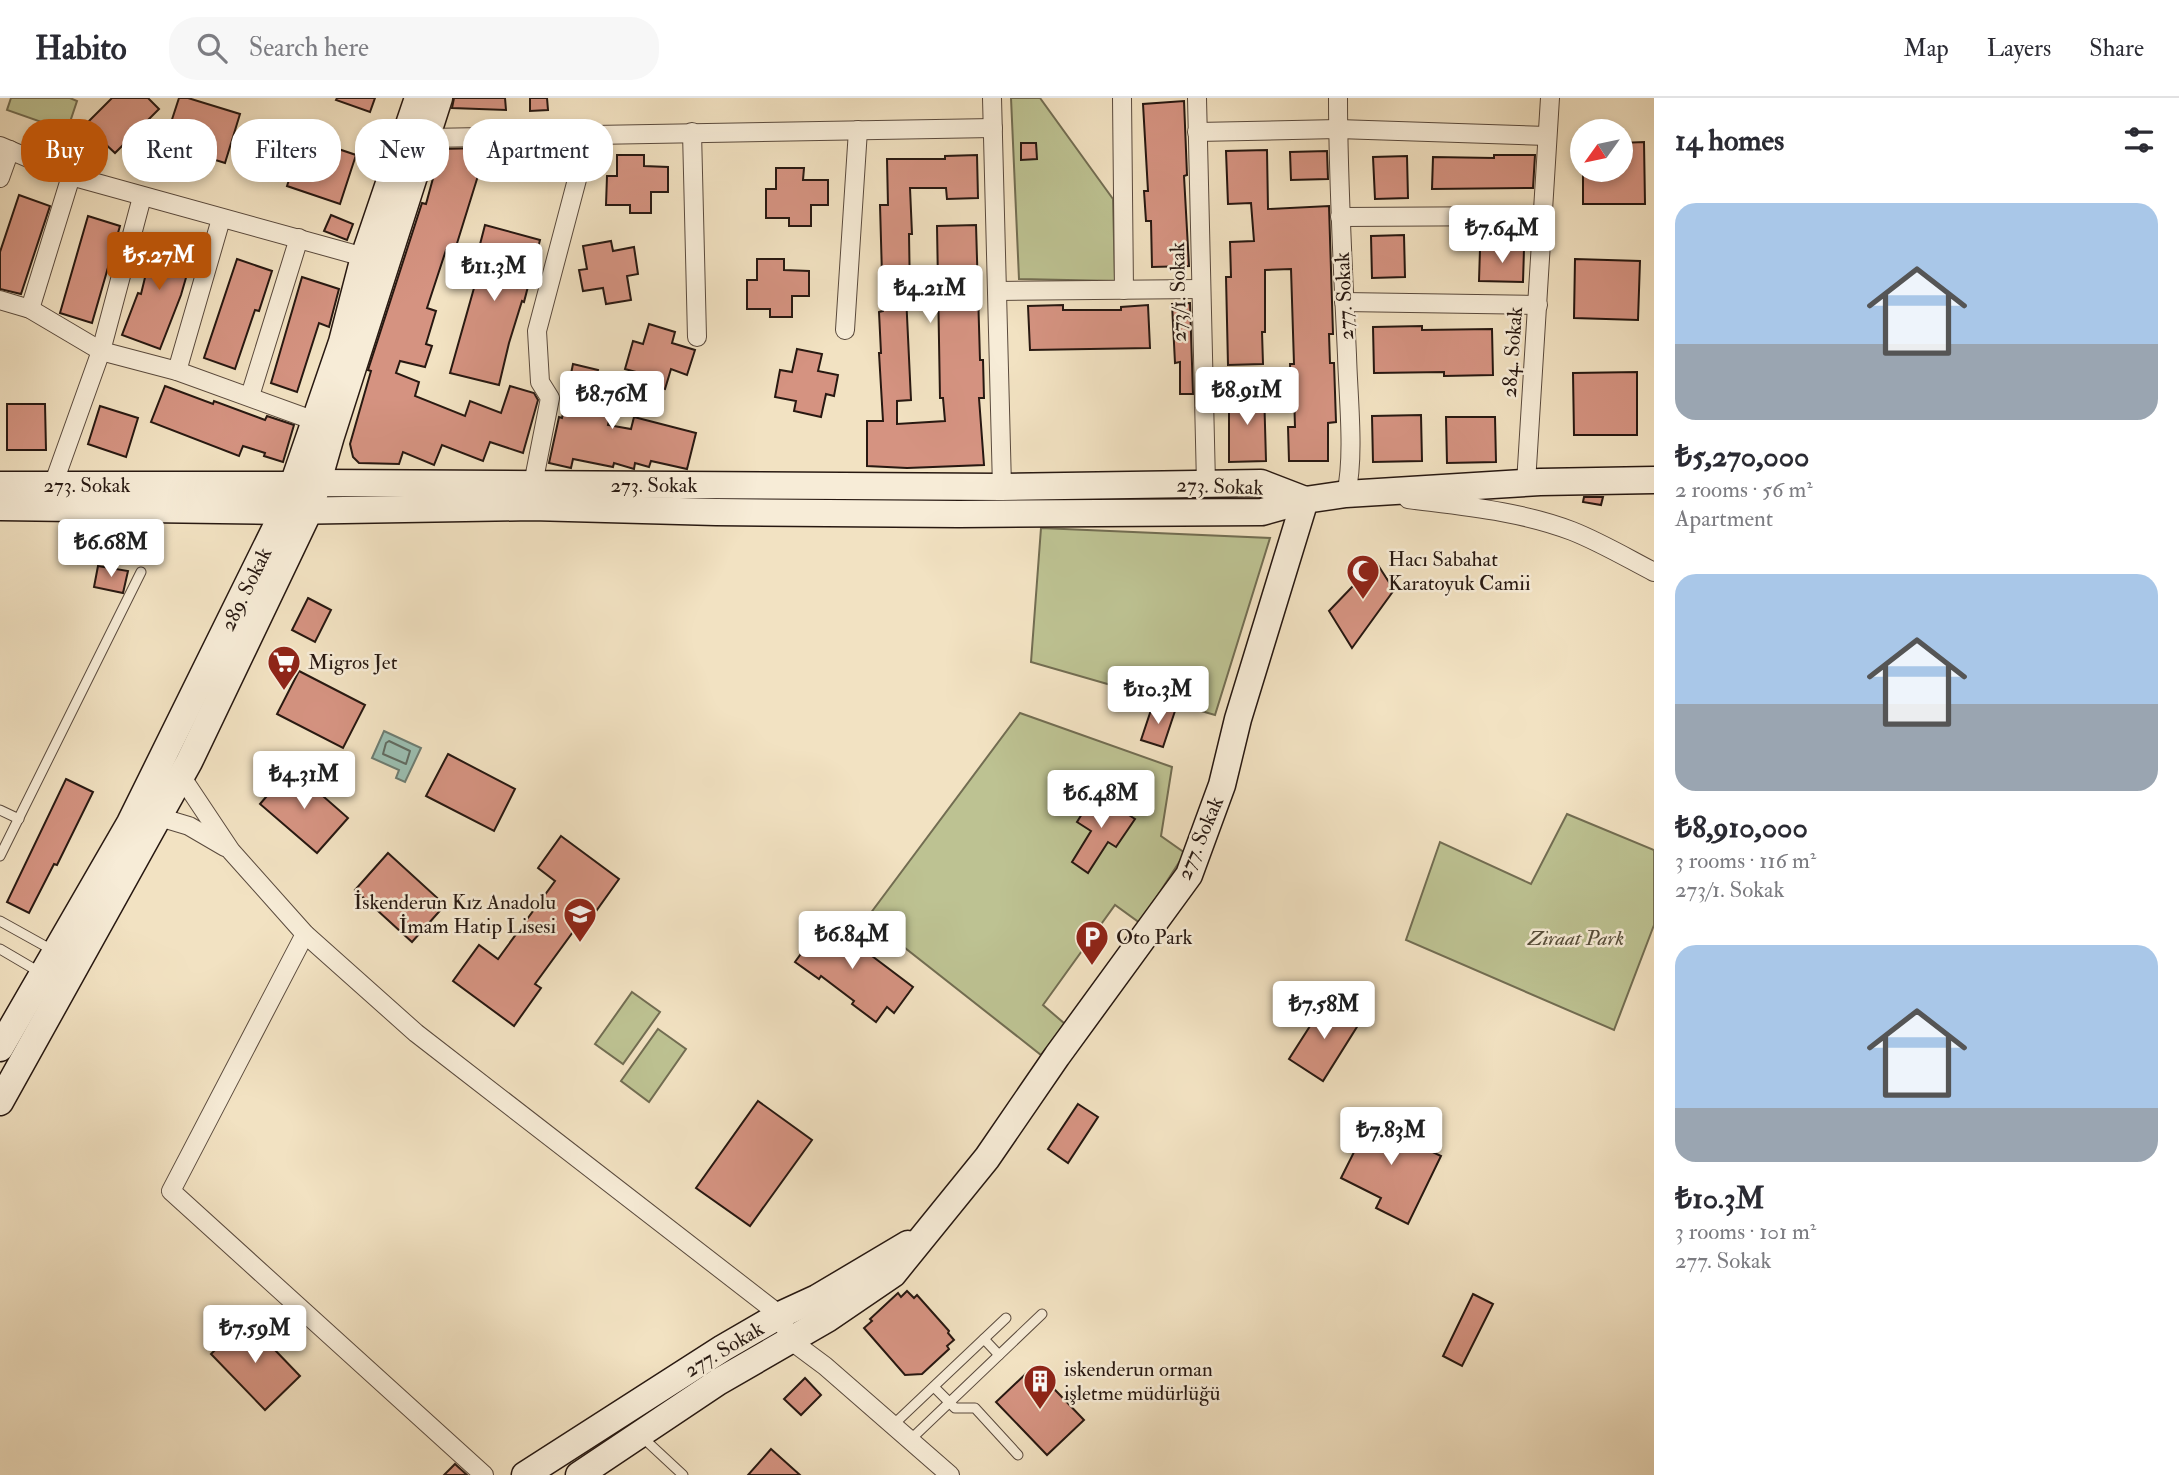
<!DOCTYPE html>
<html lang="en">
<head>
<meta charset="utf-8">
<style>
	body { margin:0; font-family:"IM FELL Double Pica",serif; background:#f7f7f7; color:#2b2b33; height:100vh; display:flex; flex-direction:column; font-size:26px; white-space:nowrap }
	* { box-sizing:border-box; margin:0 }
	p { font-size:23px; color:#7c7c81 }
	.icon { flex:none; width:38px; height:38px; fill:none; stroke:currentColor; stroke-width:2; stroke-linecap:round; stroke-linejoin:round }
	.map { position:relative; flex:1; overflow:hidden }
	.panel { display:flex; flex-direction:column; background:#fff; width:525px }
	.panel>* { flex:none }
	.top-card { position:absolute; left:21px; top:21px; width:665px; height:63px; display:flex; gap:14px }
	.needle { width:46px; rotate:237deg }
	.controls { position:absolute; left:1570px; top:21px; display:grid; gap:14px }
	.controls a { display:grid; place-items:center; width:63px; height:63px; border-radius:50%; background:#fff; box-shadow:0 4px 10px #0003; font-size:35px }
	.price { position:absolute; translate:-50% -60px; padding:0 16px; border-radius:7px; background:#fff; color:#222; font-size:23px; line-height:46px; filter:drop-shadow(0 2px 4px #0008) }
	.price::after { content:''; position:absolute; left:50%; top:42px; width:21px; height:16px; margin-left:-10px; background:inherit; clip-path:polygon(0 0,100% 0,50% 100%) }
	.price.active { background:#b45309; color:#fff }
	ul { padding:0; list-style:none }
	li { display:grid; align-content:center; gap:14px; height:371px; padding:0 21px }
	li span { display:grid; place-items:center; height:217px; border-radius:21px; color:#555 }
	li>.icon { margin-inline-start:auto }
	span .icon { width:126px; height:126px; fill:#fffc; stroke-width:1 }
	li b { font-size:30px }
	h2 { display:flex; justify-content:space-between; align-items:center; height:84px; padding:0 21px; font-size:30px }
	.chip { padding:0 24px; border-radius:28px; background:#fff; box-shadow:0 4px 10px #0003; font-size:24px; line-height:63px }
	.chip.active { background:#b45309; color:#fff }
	header { display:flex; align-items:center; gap:42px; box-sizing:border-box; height:98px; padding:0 35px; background:#fff; border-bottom:2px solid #e1e1e2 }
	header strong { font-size:33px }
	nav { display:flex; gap:38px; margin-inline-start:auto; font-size:24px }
	.search { width:490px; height:63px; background:#f7f7f7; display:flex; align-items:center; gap:18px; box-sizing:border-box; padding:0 24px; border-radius:28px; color:#7c7c81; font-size:26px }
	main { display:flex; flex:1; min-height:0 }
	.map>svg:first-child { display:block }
	.green { fill:#bdc292; stroke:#726d52; stroke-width:2 }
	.water { fill:#9bbeb1; stroke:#6d7c71; stroke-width:2 }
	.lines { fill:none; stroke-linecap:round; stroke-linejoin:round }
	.shore { stroke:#616b61; stroke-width:2 }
	.building { fill:#d59381; stroke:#271811; stroke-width:2 }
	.lane-casing { stroke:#5a4a3d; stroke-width:11 }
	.street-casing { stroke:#5a4a3d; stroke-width:20 }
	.secondary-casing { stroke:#271811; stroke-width:29 }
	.lane { stroke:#f7ecd7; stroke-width:9 }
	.street { stroke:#f7ecd7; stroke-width:18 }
	.secondary { stroke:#f7ecd7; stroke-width:26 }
	.labels { text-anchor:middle; stroke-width:5; stroke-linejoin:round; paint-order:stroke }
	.street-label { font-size:21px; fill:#271811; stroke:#f7ecd7 }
	.poi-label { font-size:21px; fill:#271811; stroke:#f7ecd7; text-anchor:start }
	.park-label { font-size:21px; font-style:italic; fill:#544b38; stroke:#f7ecd7 }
</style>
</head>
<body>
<header>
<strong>Habito</strong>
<div class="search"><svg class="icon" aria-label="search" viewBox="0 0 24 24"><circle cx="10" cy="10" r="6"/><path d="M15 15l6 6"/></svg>Search here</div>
<nav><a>Map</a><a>Layers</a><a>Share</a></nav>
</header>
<main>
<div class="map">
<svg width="1654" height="1377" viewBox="0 0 1654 1377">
	<rect width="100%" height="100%" fill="#f2e2c2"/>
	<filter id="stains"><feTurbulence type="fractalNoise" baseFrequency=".00286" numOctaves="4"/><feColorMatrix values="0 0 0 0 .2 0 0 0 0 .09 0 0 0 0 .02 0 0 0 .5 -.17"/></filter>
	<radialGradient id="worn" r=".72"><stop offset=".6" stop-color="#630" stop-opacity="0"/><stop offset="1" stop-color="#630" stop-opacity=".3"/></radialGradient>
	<g class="green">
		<polygon points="11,0 70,0 77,3 67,33 7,12"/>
		<polygon points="1011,0 1040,0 1113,101 1115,183 1019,181"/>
		<polygon points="1041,430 1270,440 1215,617 1031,564"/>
		<polygon points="1020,615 1172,669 1161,738 1185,755 1140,825 1115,807 1043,907 1065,926 1041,957 867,820"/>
		<polygon points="1567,716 1654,752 1654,827 1614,932 1406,842 1440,744 1531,786"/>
		<polygon points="632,894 660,914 623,966 595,946"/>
		<polygon points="658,931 686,951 649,1004 621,983"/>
	</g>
	<polygon class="water" points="384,633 421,650 405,684 396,680 399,672 372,660"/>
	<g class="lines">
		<polygon class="shore" points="389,643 410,653 406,666 383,656 386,645"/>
	</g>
	<g class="building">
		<polygon points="112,0 148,0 159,11 115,55 85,27"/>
		<polygon points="179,0 188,0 240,16 225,65 164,46"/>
		<polygon points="337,0 375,0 370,14 336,2"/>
		<polygon points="454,0 505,0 506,12 452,10"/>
		<polygon points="530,0 547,0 548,12 530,13"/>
		<polygon points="1184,3 1187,77 1184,78 1189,168 1152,169 1151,123 1146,123 1144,93 1148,93 1143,6"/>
		<polygon points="303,39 356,57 340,106 287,88"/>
		<polygon points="1644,44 1645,106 1583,106 1583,72 1620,72 1620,45"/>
		<polygon points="1021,45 1036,45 1037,61 1021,62"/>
		<polygon points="480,50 486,52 454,155 446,152 427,210 436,213 426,246 432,248 425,269 400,263 396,275 419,284 415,298 465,318 470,303 501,315 510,288 534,295 538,302 523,355 490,344 483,363 442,347 434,367 403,354 399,366 359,365 353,359 350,346 371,273 368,272 422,105 426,106 441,51"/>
		<polygon points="1267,52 1268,111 1329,108 1333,236 1329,236 1330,265 1334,265 1336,324 1328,325 1328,363 1289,363 1288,329 1295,329 1294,296 1291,296 1290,266 1294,266 1291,171 1265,172 1265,234 1262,234 1263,266 1228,267 1226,179 1231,179 1230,144 1254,143 1251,105 1228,106 1226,53"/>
		<polygon points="1327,53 1328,81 1291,82 1290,54"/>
		<polygon points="617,57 644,57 644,68 668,69 668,94 651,94 651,115 630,115 630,107 606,107 607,78 617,78"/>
		<polygon points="977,57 978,100 947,101 946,90 910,90 912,136 909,136 910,197 906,197 911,302 897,303 897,326 945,323 943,300 940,300 937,128 976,127 980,262 983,262 984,300 979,300 984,367 907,370 867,368 867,323 883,323 879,255 881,255 879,214 883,213 880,107 888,107 887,61 945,61 945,58"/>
		<polygon points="1494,57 1535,57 1533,90 1432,91 1433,59 1494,60"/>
		<polygon points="1407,58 1408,100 1375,101 1373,59"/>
		<polygon points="776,70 804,70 803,82 828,82 828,107 811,107 811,128 789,128 789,120 766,120 766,91 776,91"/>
		<polygon points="19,97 50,108 21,196 0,191 0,154"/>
		<polygon points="331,117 353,126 347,142 324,133"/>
		<polygon points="88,118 120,128 92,225 60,215"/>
		<polygon points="485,127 540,142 524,204 522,203 509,245 499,287 450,275 474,190 469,189"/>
		<polygon points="1404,137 1405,179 1372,180 1371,138"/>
		<polygon points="147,139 194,152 181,197 160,251 122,237 138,195 141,196 150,159 141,157"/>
		<polygon points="611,143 613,153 634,149 638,176 627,178 631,202 606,206 603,190 583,193 579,172 587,171 583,148"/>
		<polygon points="1480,151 1524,151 1523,184 1479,183"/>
		<polygon points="237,161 272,173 259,213 255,212 235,271 204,260"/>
		<polygon points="757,161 784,161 784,172 809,173 809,198 792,198 792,219 770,219 770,211 747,211 747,182 757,182"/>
		<polygon points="1575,161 1640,163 1638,222 1574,220"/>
		<polygon points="302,179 339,191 329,229 319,225 297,294 271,285"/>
		<polygon points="1190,205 1193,296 1180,296 1180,264 1175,265 1172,206"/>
		<polygon points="1063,207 1063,212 1121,212 1121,209 1148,207 1150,250 1030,252 1028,208"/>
		<polygon points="649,226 675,234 672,245 695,252 687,277 671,271 665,291 645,285 647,277 625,271 633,243 643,246"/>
		<polygon points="1422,228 1422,232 1492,231 1493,277 1444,278 1444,274 1374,275 1373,229"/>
		<polygon points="797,251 822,256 818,273 838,277 834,298 826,296 821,319 794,313 796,303 775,299 780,272 792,274"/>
		<polygon points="573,266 598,272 596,280 616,284 608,327 631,331 634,319 696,335 687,371 651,363 649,369 635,365 634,371 614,365 613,369 573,361 571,370 549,365 559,319 562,320"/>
		<polygon points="1637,274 1637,337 1574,337 1573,275"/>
		<polygon points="165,288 213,306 214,303 265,322 267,318 294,327 283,364 264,358 265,355 243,348 239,358 151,324"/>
		<polygon points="1264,292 1266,363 1229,364 1229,294"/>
		<polygon points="7,306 45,306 46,352 7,352"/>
		<polygon points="100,308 138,320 126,359 88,346"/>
		<polygon points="1421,317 1422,363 1373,364 1372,318"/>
		<polygon points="1446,319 1495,319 1496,364 1447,365"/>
		<polygon points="1584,399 1603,399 1601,407 1583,404"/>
		<polygon points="1376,464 1394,492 1352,550 1329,513"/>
		<polygon points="98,468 128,473 123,495 94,489"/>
		<polygon points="308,500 331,512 315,544 292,532"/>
		<polygon points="299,573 365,607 343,650 277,616"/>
		<polygon points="1153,606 1175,613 1163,649 1141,642"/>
		<polygon points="448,656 515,691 494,733 426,698"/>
		<polygon points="291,670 348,720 317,755 260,706"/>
		<polygon points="66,681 93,694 57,767 54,766 29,815 7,804"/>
		<polygon points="1095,695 1135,721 1116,749 1108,744 1088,775 1072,764 1091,733 1077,724"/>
		<polygon points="561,738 619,781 594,816 589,812 535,886 541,890 514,928 453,883 479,847 498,861 555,783 538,770"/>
		<polygon points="388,755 445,807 412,844 355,792"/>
		<polygon points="819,818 913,889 894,915 887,909 876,924 852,906 854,903 821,878 819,881 795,864 808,846 802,842"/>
		<polygon points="1326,903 1360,924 1323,983 1289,961"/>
		<polygon points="758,1003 812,1042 750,1128 696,1090"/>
		<polygon points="1078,1006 1098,1019 1068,1065 1048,1051"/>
		<polygon points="1375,1012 1408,1029 1403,1040 1441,1058 1408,1126 1376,1110 1381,1100 1341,1080"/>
		<polygon points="907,1193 914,1200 917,1197 949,1233 948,1235 954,1242 947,1248 949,1251 922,1276 905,1277 864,1230 872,1223 870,1221 898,1195 901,1199"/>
		<polygon points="1473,1196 1493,1206 1462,1268 1443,1258"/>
		<polygon points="246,1222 300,1278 265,1312 211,1256"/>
		<polygon points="1033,1269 1084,1322 1047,1357 996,1304"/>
		<polygon points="805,1280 821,1297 801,1317 784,1301"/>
		<polygon points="771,1351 800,1377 748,1377"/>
		<polygon points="455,1366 467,1377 444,1377"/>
	</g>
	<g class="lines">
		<defs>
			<g id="lane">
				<polyline points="0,712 19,721"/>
				<polyline points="0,758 141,474"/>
				<polyline points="0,823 54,853"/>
				<polyline points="0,851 41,875"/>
				<polyline points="984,1241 999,1257"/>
				<polyline points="934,1289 955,1310 975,1310 1018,1357"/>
				<polyline points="893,1327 1006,1220"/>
				<polyline points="641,1338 683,1377"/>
				<polyline points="909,1343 1042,1216"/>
			</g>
			<g id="street">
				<polyline points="992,0 1002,389"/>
				<polyline points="1122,0 1124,192"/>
				<polyline points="1197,0 1206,386"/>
				<path d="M1338,0C1338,86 1343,171 1347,257C1348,298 1355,358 1346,396"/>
				<polyline points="692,34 697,239"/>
				<polyline points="1197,34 1338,31 1547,38"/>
				<polyline points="419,38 428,40 993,30"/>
				<polyline points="0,48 71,78 364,159"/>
				<polyline points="0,80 10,52"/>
				<polyline points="1340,119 1544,118"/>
				<polyline points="997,193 1200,191"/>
				<polyline points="0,202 30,211 101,253 177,273 315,323"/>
				<polyline points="1344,204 1538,207"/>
				<polyline points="30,211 71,78"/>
				<polyline points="845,232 858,32"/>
				<polyline points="177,273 221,121"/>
				<polyline points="250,298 299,140"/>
				<polyline points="1526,385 1550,0"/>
				<polyline points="533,386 550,300 540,284 537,233 589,36"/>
				<polyline points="53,387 101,253 142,99"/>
				<path d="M1408,401C1462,408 1520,413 1572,433C1600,444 1627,460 1654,474"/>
				<polyline points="181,678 231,753 305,836 416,935 780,1217 790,1242 825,1268 950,1377"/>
				<polyline points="159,719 189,728 225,749"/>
				<polyline points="305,836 171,1093 484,1377"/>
			</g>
			<g id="secondary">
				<polyline points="0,387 293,387 318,385 1002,389 1261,385 1305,402"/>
				<polyline points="0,409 284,413 532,409 716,414 959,416 1262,414 1305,402 1346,396 1540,384 1654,382"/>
				<polyline points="0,950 130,725 284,413 342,244 364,159 418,0"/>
				<polyline points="0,1004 189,664 310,411 331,338 439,0"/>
				<polyline points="525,1377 723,1250 780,1217 817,1200 908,1146"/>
				<polyline points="579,1377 718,1284 827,1221 893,1176 987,1060 1057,958 1189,777 1222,687 1238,621 1305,402"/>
			</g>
		</defs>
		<use href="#lane" class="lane-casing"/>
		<use href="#street" class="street-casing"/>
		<use href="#secondary" class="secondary-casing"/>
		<use href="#lane" class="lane"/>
		<use href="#street" class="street"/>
		<use href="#secondary" class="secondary"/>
	</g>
	<defs>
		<symbol id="mosque-pin" viewBox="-11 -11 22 30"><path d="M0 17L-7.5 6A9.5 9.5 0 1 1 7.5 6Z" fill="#8f2418" stroke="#f7ecd7"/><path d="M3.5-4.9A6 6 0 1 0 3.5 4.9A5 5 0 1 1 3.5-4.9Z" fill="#fff"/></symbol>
		<symbol id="supermarket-pin" viewBox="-11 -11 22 30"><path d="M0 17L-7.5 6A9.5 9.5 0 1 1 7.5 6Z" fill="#8f2418" stroke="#f7ecd7"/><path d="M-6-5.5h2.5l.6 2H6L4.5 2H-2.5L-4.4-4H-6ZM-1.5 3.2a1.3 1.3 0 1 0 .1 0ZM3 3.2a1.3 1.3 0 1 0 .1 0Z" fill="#fff"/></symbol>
		<symbol id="school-pin" viewBox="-11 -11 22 30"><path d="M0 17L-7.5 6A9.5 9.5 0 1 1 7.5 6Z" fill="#8f2418" stroke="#f7ecd7"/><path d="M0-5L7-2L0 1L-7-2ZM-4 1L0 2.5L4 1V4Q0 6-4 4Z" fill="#fff"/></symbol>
		<symbol id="parking-pin" viewBox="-11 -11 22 30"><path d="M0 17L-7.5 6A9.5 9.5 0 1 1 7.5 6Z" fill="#8f2418" stroke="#f7ecd7"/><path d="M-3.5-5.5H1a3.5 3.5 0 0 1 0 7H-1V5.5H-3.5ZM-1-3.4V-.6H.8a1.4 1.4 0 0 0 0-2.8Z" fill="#fff"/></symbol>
		<symbol id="building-pin" viewBox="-11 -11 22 30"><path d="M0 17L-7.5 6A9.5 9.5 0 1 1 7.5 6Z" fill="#8f2418" stroke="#f7ecd7"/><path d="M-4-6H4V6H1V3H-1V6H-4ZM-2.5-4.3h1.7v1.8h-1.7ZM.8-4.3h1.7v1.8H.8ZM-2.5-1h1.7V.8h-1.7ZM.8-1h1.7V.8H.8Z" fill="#fff"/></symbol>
	</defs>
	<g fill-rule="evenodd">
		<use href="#mosque-pin" x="1344" y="454" width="38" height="52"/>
		<use href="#supermarket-pin" x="265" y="545" width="38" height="52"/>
		<use href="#school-pin" x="561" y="797" width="38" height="52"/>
		<use href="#parking-pin" x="1073" y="820" width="38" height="52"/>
		<use href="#building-pin" x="1021" y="1264" width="38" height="52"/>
	</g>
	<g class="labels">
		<g class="street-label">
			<text transform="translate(1178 194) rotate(-91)" y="7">273/1. Sokak</text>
			<text transform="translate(1344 198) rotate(-93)" y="7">277. Sokak</text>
			<text transform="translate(1512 254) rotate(-86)" y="7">284. Sokak</text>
			<text x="87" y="394">273. Sokak</text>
			<text x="654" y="394">273. Sokak</text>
			<text transform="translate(1220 388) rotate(2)" y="7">273. Sokak</text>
			<text transform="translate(246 491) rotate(-64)" y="7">289. Sokak</text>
			<text transform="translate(1200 740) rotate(-67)" y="7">277. Sokak</text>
			<text transform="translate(724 1251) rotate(-31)" y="7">277. Sokak</text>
		</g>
		<g class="poi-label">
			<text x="1388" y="468">Hacı Sabahat<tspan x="1388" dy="24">Karatoyuk Camii</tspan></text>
			<text x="308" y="571">Migros Jet</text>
			<text x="556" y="811" text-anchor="end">İskenderun Kız Anadolu<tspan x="556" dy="24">İmam Hatip Lisesi</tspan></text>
			<text x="1116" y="846">Oto Park</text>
			<text x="1064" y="1278">iskenderun orman<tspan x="1064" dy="24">işletme müdürlüğü</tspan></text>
		</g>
		<g class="park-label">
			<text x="1576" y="847">Ziraat Park</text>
		</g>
	</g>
	<rect width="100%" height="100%" filter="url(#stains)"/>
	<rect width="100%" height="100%" fill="url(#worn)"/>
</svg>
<div class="controls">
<a><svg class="needle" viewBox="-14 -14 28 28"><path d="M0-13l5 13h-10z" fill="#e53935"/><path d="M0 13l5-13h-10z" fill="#7c7c81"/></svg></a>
</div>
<b class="price" style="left:1502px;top:167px">₺7.64M</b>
<b class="price active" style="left:159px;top:194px">₺5.27M</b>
<b class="price" style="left:494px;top:205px">₺11.3M</b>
<b class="price" style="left:930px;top:227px">₺4.21M</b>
<b class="price" style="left:1247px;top:329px">₺8.91M</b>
<b class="price" style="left:612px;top:333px">₺8.76M</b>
<b class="price" style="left:111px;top:481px">₺6.68M</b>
<b class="price" style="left:1158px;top:628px">₺10.3M</b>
<b class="price" style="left:304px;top:713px">₺4.31M</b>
<b class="price" style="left:1101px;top:732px">₺6.48M</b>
<b class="price" style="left:852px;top:873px">₺6.84M</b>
<b class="price" style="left:1324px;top:943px">₺7.58M</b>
<b class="price" style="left:1391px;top:1069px">₺7.83M</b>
<b class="price" style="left:255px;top:1267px">₺7.59M</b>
<div class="top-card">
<a class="chip active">Buy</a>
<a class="chip">Rent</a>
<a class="chip">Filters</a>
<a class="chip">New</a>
<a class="chip">Apartment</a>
</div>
</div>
<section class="panel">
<h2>14 homes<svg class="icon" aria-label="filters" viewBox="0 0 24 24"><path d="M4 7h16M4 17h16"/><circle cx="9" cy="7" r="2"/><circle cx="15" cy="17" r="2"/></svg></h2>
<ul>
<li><span style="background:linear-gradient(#a9c7e8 65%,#9aa5b1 0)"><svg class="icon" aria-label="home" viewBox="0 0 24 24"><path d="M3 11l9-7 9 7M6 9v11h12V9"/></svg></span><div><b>₺5,270,000</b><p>2 rooms · 56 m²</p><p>Apartment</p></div></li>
<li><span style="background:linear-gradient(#a9c7e8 60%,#9aa5b1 0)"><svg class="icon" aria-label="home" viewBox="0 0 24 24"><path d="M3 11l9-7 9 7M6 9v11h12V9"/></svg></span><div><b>₺8,910,000</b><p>3 rooms · 116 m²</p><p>273/1. Sokak</p></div></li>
<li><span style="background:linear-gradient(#a9c7e8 75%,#9aa5b1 0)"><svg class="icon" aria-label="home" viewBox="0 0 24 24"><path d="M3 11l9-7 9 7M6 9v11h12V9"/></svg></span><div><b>₺10.3M</b><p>3 rooms · 101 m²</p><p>277. Sokak</p></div></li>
</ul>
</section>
</main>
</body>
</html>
